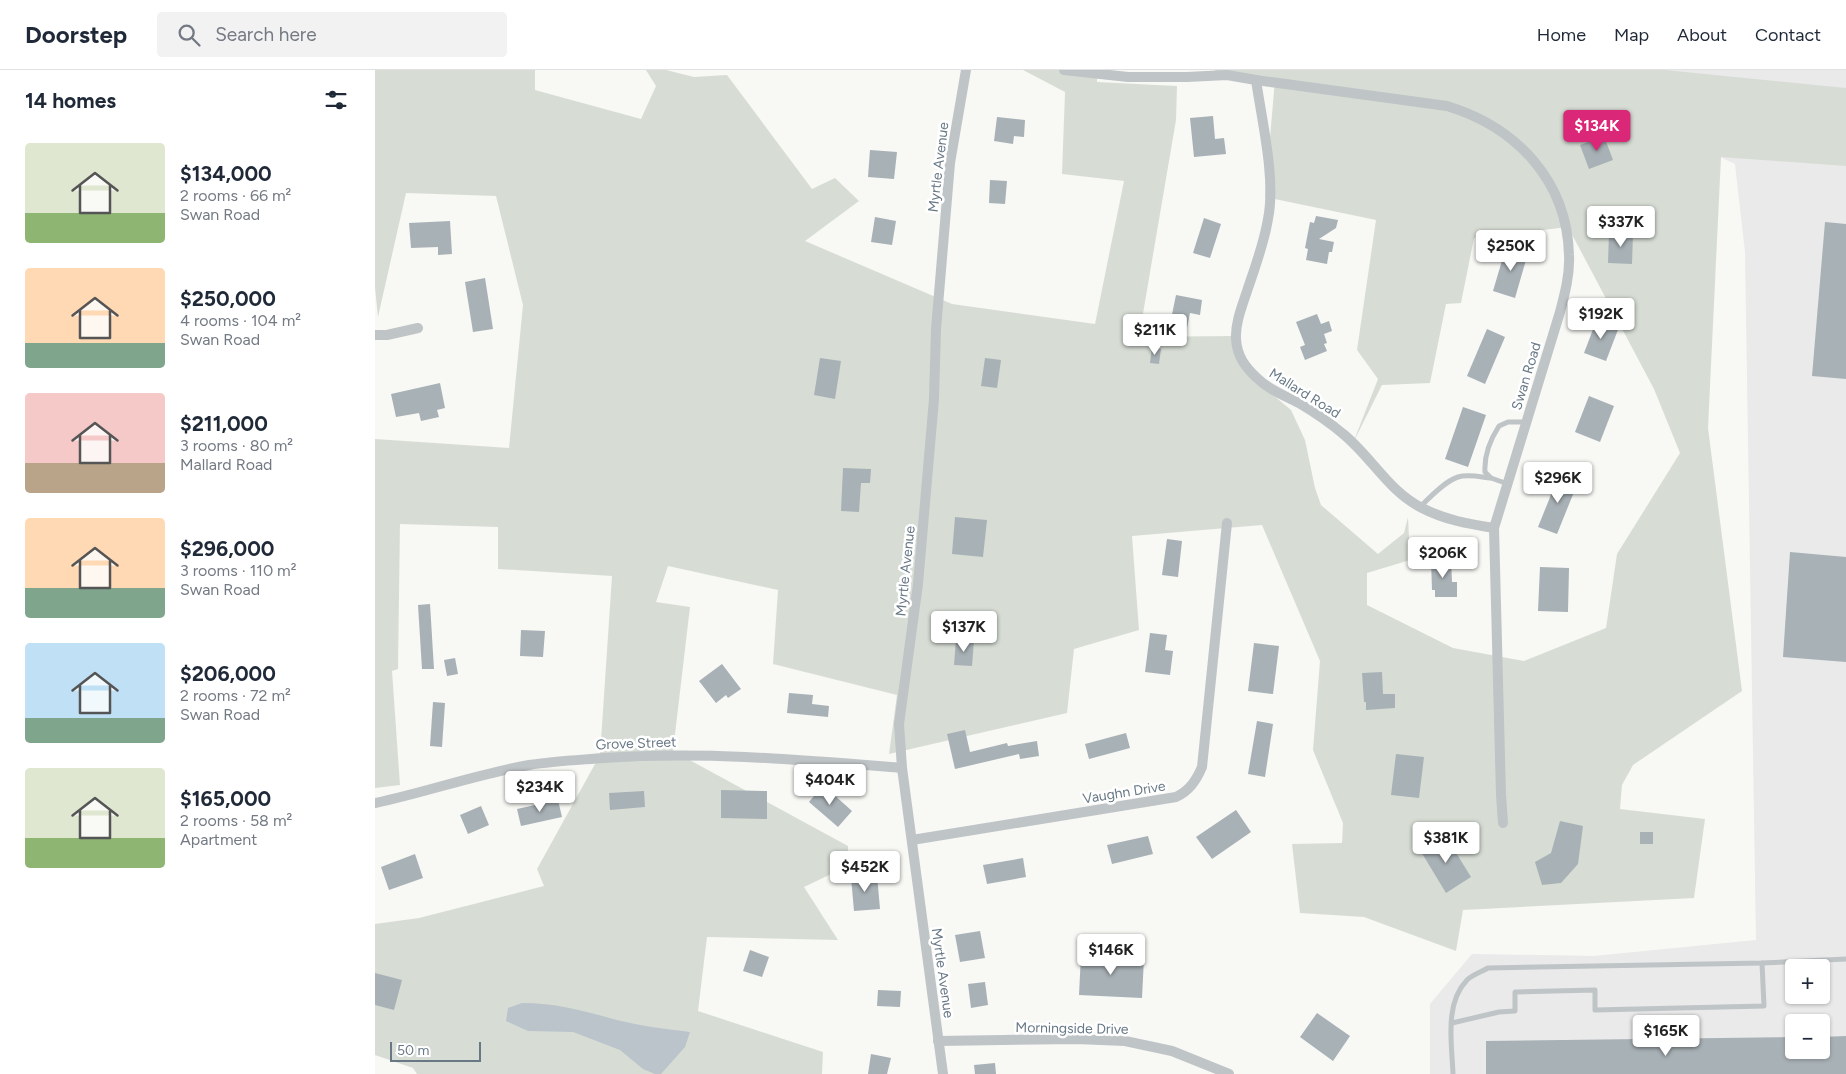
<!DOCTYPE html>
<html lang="en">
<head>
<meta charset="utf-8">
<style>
	body { margin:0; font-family:Figtree,sans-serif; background:#f2f2f3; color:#1f2937; height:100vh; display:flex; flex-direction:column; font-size:19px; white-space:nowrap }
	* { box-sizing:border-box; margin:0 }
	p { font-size:16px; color:#747a83 }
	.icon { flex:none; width:28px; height:28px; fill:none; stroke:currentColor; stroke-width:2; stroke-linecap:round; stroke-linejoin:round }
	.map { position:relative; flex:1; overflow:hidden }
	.details { display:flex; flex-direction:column; background:#fff; width:375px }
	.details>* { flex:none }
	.tools { position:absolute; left:1410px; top:889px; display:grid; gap:10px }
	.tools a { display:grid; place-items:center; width:45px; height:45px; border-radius:5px; background:#fff; box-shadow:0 1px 4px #0004; font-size:25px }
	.scale { position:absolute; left:15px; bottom:12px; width:91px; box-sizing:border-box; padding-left:5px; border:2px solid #687885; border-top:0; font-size:14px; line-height:18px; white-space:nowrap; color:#687885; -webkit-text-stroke:4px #fff; paint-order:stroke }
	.price { position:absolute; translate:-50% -42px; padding:0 11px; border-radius:5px; background:#fff; color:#222; font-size:16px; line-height:32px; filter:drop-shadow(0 1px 2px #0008) }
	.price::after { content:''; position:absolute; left:50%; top:30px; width:15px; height:11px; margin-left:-8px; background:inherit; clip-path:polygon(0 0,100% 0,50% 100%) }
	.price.current { background:#db2777; color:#fff }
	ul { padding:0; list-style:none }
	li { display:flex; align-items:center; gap:15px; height:125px; padding:0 25px }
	li span { display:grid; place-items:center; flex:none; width:140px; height:100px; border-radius:5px; color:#555 }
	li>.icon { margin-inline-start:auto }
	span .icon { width:60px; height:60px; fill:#fffc; stroke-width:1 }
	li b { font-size:21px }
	h2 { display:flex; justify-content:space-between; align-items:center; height:60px; padding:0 25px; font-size:21px }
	header { display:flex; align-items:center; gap:30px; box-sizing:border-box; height:70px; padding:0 25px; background:#fff; border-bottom:1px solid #e0e1e3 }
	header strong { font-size:24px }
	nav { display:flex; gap:28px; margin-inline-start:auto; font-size:18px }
	.search { width:350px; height:45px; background:#f2f2f3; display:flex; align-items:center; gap:12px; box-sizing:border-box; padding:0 18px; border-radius:5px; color:#747a83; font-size:19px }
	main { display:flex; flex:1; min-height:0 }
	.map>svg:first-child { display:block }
	.built { fill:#e9eae9; fill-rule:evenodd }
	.green { fill:#d7ddd5 }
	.water { fill:#bbc4ca }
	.building { fill:#a8b1b6 }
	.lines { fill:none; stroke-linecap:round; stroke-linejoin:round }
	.service { stroke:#bfc4c7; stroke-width:5 }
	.minor { stroke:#bfc4c7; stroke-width:10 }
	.labels { text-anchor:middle; stroke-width:5; stroke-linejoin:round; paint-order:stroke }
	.street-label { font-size:14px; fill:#687885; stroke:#fff }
</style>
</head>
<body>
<header>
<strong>Doorstep</strong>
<div class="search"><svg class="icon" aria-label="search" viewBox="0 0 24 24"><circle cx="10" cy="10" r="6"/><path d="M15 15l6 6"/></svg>Search here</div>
<nav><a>Home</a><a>Map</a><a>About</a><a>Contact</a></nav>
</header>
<main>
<section class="details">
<h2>14 homes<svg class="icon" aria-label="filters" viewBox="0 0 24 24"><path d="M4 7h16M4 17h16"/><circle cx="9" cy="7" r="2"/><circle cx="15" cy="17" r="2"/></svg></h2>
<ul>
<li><span style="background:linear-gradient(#dfe7d0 70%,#8fb573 0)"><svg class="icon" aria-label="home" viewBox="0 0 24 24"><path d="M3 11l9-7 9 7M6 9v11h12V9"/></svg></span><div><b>$134,000</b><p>2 rooms · 66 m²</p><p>Swan Road</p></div></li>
<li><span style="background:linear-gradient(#ffd9b3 75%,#7fa58c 0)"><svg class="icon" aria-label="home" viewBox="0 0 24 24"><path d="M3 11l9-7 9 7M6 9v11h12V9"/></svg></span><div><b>$250,000</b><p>4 rooms · 104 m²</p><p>Swan Road</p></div></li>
<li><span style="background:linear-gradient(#f6c9c9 70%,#b9a48a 0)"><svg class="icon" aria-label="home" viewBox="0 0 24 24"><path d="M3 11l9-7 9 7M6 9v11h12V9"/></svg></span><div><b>$211,000</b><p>3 rooms · 80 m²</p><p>Mallard Road</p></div></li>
<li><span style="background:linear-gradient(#ffd9b3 70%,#7fa58c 0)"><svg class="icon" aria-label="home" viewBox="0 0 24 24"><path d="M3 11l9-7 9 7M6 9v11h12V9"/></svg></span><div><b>$296,000</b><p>3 rooms · 110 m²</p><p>Swan Road</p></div></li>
<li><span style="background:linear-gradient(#bfe0f5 75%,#7fa58c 0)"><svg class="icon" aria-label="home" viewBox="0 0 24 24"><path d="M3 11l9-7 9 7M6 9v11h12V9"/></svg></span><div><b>$206,000</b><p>2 rooms · 72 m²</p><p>Swan Road</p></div></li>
<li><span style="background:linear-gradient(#dfe7d0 70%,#8fb573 0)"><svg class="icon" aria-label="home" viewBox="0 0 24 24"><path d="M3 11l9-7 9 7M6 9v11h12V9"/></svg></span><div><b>$165,000</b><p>2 rooms · 58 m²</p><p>Apartment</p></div></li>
</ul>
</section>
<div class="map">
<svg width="1471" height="1004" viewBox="0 0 1471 1004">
	<rect width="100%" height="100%" fill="#f8f8f5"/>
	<path class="built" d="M1171,0H1471V1004H1055V934L1097,884L1219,886L1381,870L1370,182L1360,94L1172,5ZM1419,898H1446V925H1419ZM1419,952H1446V980H1419Z"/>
	<polygon class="green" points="0,0 160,0 160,20 266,49 281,16 271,0 291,0 319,7 352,5 437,119 460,108 484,131 430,171 577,234 720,254 749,111 687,104 690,22 648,0 722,0 722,12 802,16 801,50 764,267 856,266 867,299 916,340 930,370 940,418 946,435 1003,484 1029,463 1033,447 1035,490 992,503 992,535 1078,578 1149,591 1231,558 1242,484 1305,383 1279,319 1193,157 1099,168 1086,233 1071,234 1055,313 1007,315 978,373 1003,309 982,280 1001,150 890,127 900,9 840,1 840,0 1290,0 1471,18 1471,96 1346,87 1333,358 1367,621 1258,695 1247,715 1245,739 1330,749 1319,828 1088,840 1081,881 989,847 925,843 917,774 967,773 968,753 938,680 945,591 887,455 757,466 764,560 699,579 692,643 514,684 522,625 398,594 403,520 293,496 281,532 315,537 298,681 473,776 473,796 429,817 463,870 332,867 323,941 448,982 447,1004 42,1004 38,998 0,985 0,854 44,848 169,816 162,799 225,685 237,506 123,499 123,457 25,454 23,599 17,601 25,715 0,718 0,369 134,378 148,235 121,126 31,123 3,247 0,218"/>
	<path class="water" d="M147,933C182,933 209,941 242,950C266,956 291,959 315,962L310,977L286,1004H280L268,999L245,980L198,962L153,961L131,951L133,938Z"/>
	<g class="building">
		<polygon points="838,46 840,69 849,68 851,84 819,87 815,48"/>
		<polygon points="622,47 650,50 649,67 639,66 638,74 619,71"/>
		<polygon points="1229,66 1238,90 1214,99 1205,75"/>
		<polygon points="495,80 522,82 519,109 493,107"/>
		<polygon points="615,110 632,111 630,134 614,133"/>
		<polygon points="941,146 963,150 961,158 944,169 959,172 957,182 954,182 952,194 931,190 933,179 930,178 935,152 939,153"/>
		<polygon points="500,147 521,151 517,175 496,172"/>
		<polygon points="829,148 846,154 835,188 818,183"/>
		<polygon points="75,151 77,184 63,185 63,177 36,178 34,153"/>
		<polygon points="1450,152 1471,154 1471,309 1437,306"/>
		<polygon points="1234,163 1258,164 1257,194 1233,193"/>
		<polygon points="1131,177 1153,183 1140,228 1118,221"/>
		<polygon points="110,208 118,259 98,262 90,212"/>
		<polygon points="801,225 827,230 825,245 815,243 811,263 794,259"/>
		<polygon points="942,244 946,254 954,251 957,261 949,264 952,273 949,274 952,281 930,290 925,277 930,275 921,252"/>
		<polygon points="1222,249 1244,257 1231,291 1209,283"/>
		<polygon points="1112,259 1130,267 1110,314 1092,306"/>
		<polygon points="777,277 786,279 784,294 775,293"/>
		<polygon points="445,288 466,291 460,329 439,325"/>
		<polygon points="610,288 626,290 622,318 606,316"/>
		<polygon points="65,313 70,338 62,340 64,347 46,351 44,343 21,347 16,324"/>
		<polygon points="1214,326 1239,336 1225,372 1200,362"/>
		<polygon points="1088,337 1111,345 1093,397 1070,389"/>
		<polygon points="468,398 496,399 495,413 486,413 484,442 466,441"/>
		<polygon points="1184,405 1203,412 1182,464 1163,457"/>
		<polygon points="580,447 612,450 608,487 577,484"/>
		<polygon points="792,469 807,471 803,507 787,505"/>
		<polygon points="1415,482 1471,487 1471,592 1408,587"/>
		<polygon points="1076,489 1077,512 1082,512 1082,527 1060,527 1060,520 1057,520 1056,490"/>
		<polygon points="1165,497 1194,498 1193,542 1163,541"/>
		<polygon points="55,534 59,599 47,599 43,535"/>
		<polygon points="146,560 170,561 168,587 145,586"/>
		<polygon points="775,563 792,565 790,580 798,581 795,605 770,602"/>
		<polygon points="581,569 599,571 597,596 579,595"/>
		<polygon points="879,573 904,576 898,624 873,621"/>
		<polygon points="80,588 83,604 72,606 69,590"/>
		<polygon points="347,594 366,619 353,628 351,625 341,633 324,611"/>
		<polygon points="1007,602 1008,624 1020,624 1020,638 991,640 991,632 989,632 987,603"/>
		<polygon points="414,623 438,625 437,634 454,636 453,647 412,643"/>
		<polygon points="58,632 70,633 67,677 55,676"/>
		<polygon points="882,651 898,654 890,707 873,704"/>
		<polygon points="590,660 595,682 632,673 633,676 662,671 664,686 645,689 644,684 580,699 572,664"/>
		<polygon points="751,663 755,678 714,689 710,674"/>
		<polygon points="1021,684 1049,687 1044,728 1016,725"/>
		<polygon points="448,715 477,741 463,757 434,732"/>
		<polygon points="346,720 392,721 392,749 346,748"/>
		<polygon points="269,721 270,737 235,740 234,723"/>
		<polygon points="183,730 187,747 146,756 142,739"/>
		<polygon points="106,736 114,755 93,764 85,745"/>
		<polygon points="861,740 876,762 837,789 821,767"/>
		<polygon points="1185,751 1208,756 1203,794 1186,813 1167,815 1160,792 1176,783"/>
		<rect x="1265" y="762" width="13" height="12"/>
		<polygon points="1070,765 1096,807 1071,823 1045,780"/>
		<polygon points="773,766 778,784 737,794 732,775"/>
		<polygon points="40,784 48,808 14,820 6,797"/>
		<polygon points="648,788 651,807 612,814 608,795"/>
		<polygon points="502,805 505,839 479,841 476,807"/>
		<polygon points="605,861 610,888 585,892 580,865"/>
		<polygon points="375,880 394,887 387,907 368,901"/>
		<polygon points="706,885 769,888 767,928 704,925"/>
		<polygon points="0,903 27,910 19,940 0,935"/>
		<polygon points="610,912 613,935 596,938 593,914"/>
		<polygon points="503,920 526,921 525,937 502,936"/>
		<polygon points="942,943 975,966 958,991 925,967"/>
		<polygon points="1471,966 1471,1004 1111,1004 1111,971 1419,967 1419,980 1446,980 1446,967"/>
		<polygon points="496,984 516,988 512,1004 493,1004"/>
		<polygon points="620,993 621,1004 600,1004 599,995"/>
	</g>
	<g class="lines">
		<g class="service">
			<path d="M1133,414L1116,408L1110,402C1109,386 1115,370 1124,356L1133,352H1151"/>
			<path d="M1045,437C1054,428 1070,411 1083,407C1093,404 1106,407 1115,408"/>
			<polyline points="1077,953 1124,942 1140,941 1140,922 1220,920 1220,940 1389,936 1387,893"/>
			<path d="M1078,1004C1077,974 1069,934 1092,910C1097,905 1106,902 1113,898L1387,893L1471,889"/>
		</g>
		<g class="minor">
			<path d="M689,0L753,7H812L852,5L881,10L1072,36C1141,57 1192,110 1194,185C1195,204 1190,223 1185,242L1119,458L1126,725L1128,753"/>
			<path d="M881,10C887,52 901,109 893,149C889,173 881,195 873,218C868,234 860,252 861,269C862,286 870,297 882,308C894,320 909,325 924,333C939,342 954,352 967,363C996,386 1013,421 1047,438C1070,450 1094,454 1119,458"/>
			<polyline points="0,265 12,265 43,258"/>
			<path d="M0,733C52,722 102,704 154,695C179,691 204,690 229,688C329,681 428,690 527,698"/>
			<path d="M537,770L801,727C814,721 821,711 827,697L852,453"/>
			<polyline points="563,971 701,969 750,971 797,981 854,1004"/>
			<polyline points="568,1004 527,698 524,654 543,514 559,329 561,259 575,93 591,0"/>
		</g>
	</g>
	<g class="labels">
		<g class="street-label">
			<text transform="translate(563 97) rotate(-83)" y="5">Myrtle Avenue</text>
			<text transform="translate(1151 306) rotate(-73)" y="5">Swan Road</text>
			<text transform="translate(930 323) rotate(32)" y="5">Mallard Road</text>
			<text transform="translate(530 501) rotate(-84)" y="5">Myrtle Avenue</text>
			<text transform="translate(261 673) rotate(-2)" y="5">Grove Street</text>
			<text transform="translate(749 722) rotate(-9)" y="5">Vaughn Drive</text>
			<text transform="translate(568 903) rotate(82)" y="5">Myrtle Avenue</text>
			<text transform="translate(697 958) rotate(1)" y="5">Morningside Drive</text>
		</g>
	</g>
</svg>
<div class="tools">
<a>+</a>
<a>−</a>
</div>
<div class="scale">50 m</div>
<b class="price current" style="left:1222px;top:82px">$134K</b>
<b class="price" style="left:1246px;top:178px">$337K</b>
<b class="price" style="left:1136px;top:202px">$250K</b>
<b class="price" style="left:1226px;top:270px">$192K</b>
<b class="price" style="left:780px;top:286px">$211K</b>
<b class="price" style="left:1183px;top:434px">$296K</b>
<b class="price" style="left:1068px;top:509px">$206K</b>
<b class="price" style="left:589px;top:583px">$137K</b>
<b class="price" style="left:455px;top:736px">$404K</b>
<b class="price" style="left:165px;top:743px">$234K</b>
<b class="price" style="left:1071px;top:794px">$381K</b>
<b class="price" style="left:490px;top:823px">$452K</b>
<b class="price" style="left:736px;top:906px">$146K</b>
<b class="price" style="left:1291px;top:987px">$165K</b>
</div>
</main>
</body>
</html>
